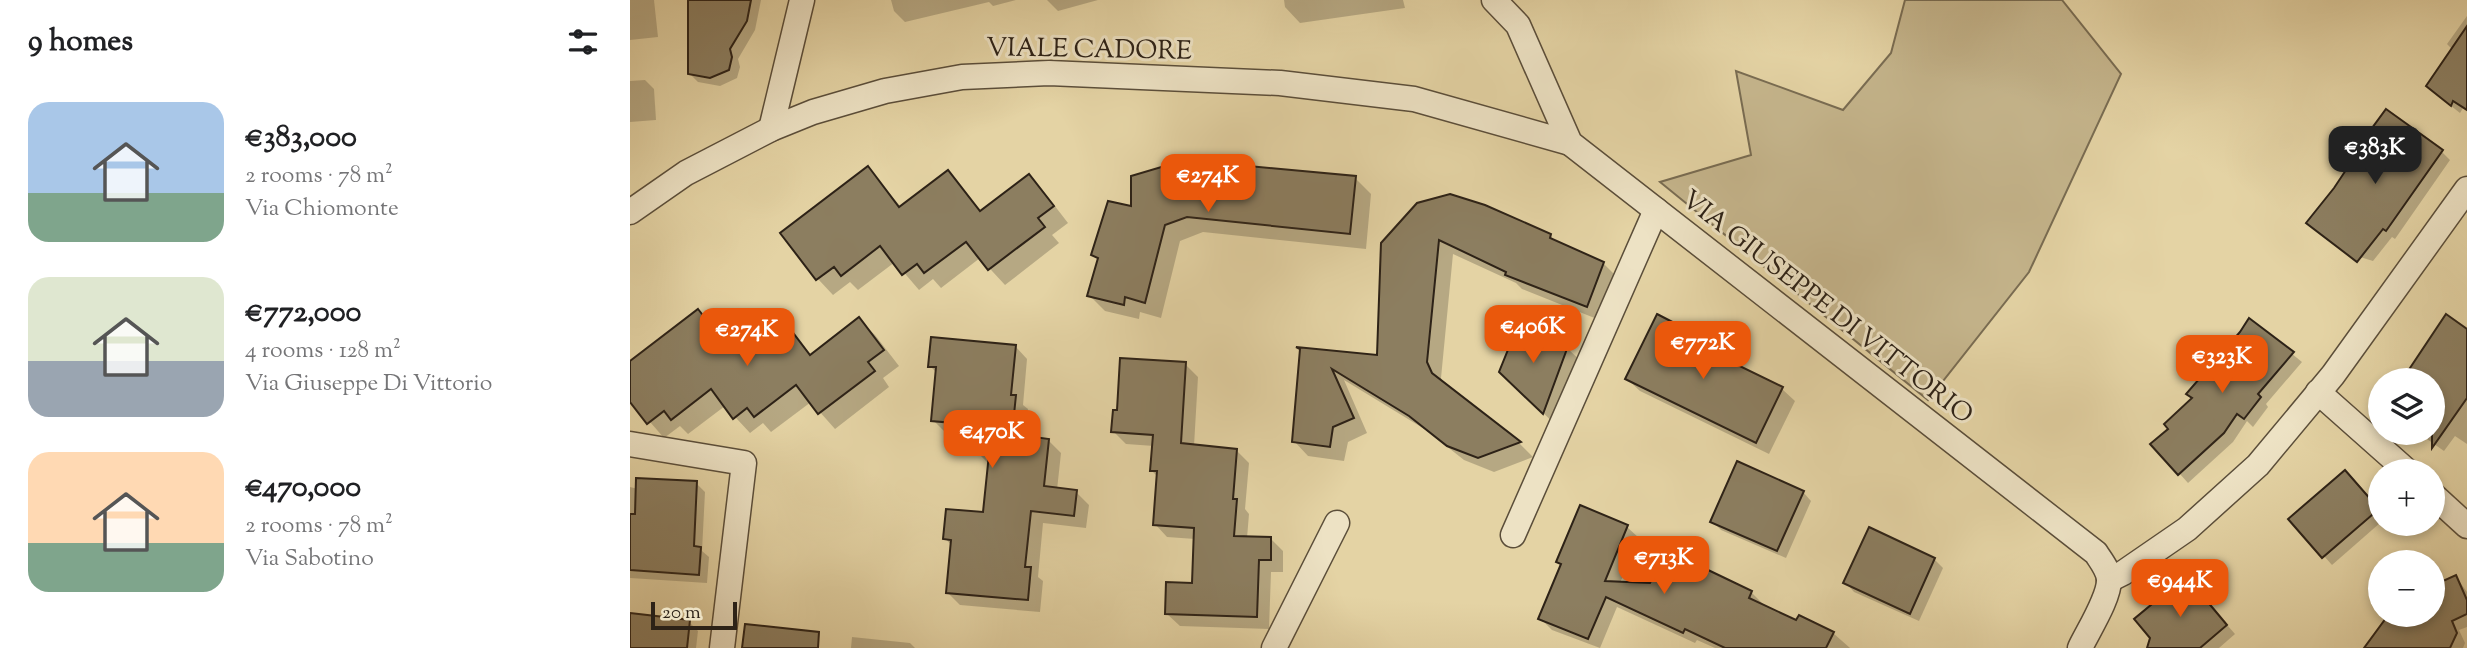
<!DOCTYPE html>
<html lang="en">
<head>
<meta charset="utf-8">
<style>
	body { margin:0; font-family:"Sorts Mill Goudy",serif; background:#f2f2f2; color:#202124; height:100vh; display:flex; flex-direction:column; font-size:26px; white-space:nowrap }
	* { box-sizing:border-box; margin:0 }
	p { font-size:23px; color:#757577 }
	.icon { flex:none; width:38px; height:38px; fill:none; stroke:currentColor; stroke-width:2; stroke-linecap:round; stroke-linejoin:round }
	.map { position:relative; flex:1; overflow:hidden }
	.panel { display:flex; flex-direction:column; background:#fff; width:630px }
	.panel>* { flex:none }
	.buttons { position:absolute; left:1738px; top:368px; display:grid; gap:14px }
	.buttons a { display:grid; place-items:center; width:77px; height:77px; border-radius:50%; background:#fff; box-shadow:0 4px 10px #0003; font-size:35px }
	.scale { position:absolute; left:21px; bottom:18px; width:86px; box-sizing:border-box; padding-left:7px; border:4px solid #2d2217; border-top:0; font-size:19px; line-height:24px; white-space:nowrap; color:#2d2217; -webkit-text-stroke:5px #ede2c4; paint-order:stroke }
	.price { position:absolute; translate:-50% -60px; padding:0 16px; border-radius:14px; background:#ea580c; color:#fff; font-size:23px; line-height:46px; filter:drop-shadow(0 2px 4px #0008) }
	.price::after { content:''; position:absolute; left:50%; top:42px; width:21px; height:16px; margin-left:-10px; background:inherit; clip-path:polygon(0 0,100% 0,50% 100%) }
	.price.on { background:#222; color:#fff }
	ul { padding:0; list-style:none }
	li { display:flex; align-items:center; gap:21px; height:175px; padding:0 28px }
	li span { display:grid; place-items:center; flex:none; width:196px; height:140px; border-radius:21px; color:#555 }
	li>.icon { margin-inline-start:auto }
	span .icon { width:84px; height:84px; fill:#fffc; stroke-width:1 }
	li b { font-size:30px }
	h2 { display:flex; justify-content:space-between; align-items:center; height:84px; padding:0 28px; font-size:30px }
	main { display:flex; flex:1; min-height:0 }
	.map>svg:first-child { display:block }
	.green { fill:#c5b58c; stroke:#796c52; stroke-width:2 }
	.shadow { fill:#0003 }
	.building { fill:#8c7e60; stroke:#2d2217; stroke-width:2 }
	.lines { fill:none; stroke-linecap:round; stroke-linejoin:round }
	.minor-casing { stroke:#5b4e3a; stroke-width:27 }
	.minor { stroke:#ede2c4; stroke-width:24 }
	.labels { text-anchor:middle; stroke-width:6; stroke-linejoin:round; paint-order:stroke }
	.street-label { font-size:26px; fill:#2d2217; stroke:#ede2c4 }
</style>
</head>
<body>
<main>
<section class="panel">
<h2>9 homes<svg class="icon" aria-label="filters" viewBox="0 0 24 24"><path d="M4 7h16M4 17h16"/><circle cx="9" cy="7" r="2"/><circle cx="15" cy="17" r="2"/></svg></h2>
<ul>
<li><span style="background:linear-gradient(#a9c7e8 65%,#7fa58c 0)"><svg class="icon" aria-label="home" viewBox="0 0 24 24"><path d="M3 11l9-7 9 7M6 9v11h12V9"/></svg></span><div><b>€383,000</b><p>2 rooms · 78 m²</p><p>Via Chiomonte</p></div></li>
<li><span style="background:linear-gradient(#dfe7d0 60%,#9aa5b1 0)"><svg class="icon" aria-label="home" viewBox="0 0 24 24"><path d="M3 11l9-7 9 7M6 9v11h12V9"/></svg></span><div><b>€772,000</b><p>4 rooms · 128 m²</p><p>Via Giuseppe Di Vittorio</p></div></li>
<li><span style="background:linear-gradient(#ffd9b3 65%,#7fa58c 0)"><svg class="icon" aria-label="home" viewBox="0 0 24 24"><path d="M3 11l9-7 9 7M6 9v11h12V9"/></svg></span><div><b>€470,000</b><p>2 rooms · 78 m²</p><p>Via Sabotino</p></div></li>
</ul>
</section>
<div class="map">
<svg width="1837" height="648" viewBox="0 0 1837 648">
	<rect width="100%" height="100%" fill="#e4d3a4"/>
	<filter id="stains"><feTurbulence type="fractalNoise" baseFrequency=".00286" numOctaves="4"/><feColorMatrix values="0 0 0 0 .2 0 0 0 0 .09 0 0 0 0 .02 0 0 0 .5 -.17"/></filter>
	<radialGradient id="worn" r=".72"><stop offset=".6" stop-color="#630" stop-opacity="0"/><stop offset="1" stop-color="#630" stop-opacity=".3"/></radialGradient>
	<polygon class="green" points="1275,0 1432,0 1491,74 1399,272 1298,400 1030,182 1121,155 1106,71 1213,110 1261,53"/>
	<g class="shadow">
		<polygon points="0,0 24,0 28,37 0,40"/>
		<polygon points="60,0 131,0 125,30 108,59 110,67 107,78 90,86 68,82 59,73"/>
		<polygon points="261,0 386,0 363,6 359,2 275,22 264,11"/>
		<polygon points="417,0 468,0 428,11"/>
		<polygon points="654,0 773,0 775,8 670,23 655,7"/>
		<polygon points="1837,16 1837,111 1833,108 1830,113 1806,94 1823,50 1817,44"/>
		<polygon points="15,80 24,89 26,120 0,122 0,81"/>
		<polygon points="1811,151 1820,160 1765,239 1762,237 1743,261 1714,252 1687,232"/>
		<polygon points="238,168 271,207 318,172 352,212 399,176 414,192 438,223 422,235 429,243 375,285 350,258 311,288 303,279 289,290 265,262 228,290 220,282 203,295 188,279 152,233"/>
		<polygon points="725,178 741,194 736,249 573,232 550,241 531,318 510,312 509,319 475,311 459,295 469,261 463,254 503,209"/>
		<polygon points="788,205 920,236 928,243 973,263 988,278 972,321 892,289 886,283 823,254 811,378 813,384 890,444 903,457 864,472 834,460 796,430 714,380 737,433 718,442 714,461 678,456 664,441 672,350 749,357"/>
		<polygon points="68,312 102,351 148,316 182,356 229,320 245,335 269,366 253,378 259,387 205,429 181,402 141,432 133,423 120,433 95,406 58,434 50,426 34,438 0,399 0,363"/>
		<polygon points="1620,320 1672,362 1636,404 1638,407 1623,427 1617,421 1603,442 1558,483 1523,444 1540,429"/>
		<polygon points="889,327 937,348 953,363 929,428 887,388"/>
		<polygon points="1057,331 1070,344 1068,348 1152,389 1165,401 1139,454 1010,391 997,379"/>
		<polygon points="1837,332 1837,444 1825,436 1814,451 1787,432 1802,432"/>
		<polygon points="385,346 397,359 393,405 398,409 395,438 418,440 431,453 427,490 446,492 459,505 456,528 413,523 408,577 413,581 410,612 330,605 317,592 322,546 315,538 354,514 359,464 346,451 348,436 316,433 303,420 307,373 300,366"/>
		<polygon points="555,364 568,377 564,446 606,450 619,463 615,509 619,514 617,538 641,539 653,551 653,572 641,572 639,629 550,626 537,614 564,584 565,539 537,537 525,524 528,477 521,470 524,446 496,444 483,431"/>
		<polygon points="1723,481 1750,511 1750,523 1702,565 1661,519"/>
		<polygon points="66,483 75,492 72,551 79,557 77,583 0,578 0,487 8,489"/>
		<polygon points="1173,492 1181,501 1156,558 1091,530 1082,521"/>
		<polygon points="997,527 1009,538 990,583 1021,584 1075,577 1121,592 1133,604 1132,606 1167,622 1203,633 1220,648 1085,648 1067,640 1065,643 987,607 970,648 922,630 910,618 932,566 928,562"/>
		<polygon points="1304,559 1313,568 1289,621 1224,592 1216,583"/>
		<polygon points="1826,577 1837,592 1837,627 1829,630 1835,643 1833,648 1736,648 1802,614"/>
		<polygon points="1564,587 1605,634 1589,648 1519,648"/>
		<polygon points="0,615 59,622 68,631 66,648 0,648"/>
		<polygon points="222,637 280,643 285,648 221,648"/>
	</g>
	<g class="building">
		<polygon points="58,0 121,0 117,21 100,49 102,57 99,70 80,78 58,74"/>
		<polygon points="1837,26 1837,110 1823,101 1821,106 1796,86"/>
		<polygon points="1756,109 1813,150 1756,231 1753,229 1727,262 1676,223 1704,188 1728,152 1726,150"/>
		<polygon points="555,160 726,176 720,234 557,217 535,225 515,303 495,297 494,305 457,296 468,258 461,255 478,201 501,206 501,176"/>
		<polygon points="238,166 269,207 318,170 350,211 399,174 424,206 408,218 415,227 358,270 336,242 294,273 287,264 272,275 250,246 211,276 204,267 186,280 150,233"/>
		<polygon points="820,194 855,205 921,234 920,238 974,262 957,307 875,275 876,272 809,240 797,362 802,373 891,442 848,458 817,446 779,416 702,369 724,418 703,427 700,447 662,442 670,349 666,347 747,355 751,243 787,203"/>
		<polygon points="68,309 100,350 148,313 180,355 229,317 254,350 238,362 245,371 188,414 166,385 124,417 117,408 103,419 81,389 41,420 34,411 17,424 0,402 0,361"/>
		<polygon points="1027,314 1058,330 1054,339 1153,387 1126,443 995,379"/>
		<polygon points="1816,314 1837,329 1837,398 1802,448 1802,380 1772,380"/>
		<polygon points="1619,318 1664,352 1628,394 1631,397 1614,419 1607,414 1594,433 1548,475 1520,444 1538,429 1534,424 1562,398 1556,394 1610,332"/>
		<polygon points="888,325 938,346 913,414 869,372"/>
		<polygon points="301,337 386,345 381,395 386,395 382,434 419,439 414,486 447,490 444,516 401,511 395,567 401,567 398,600 316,593 321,540 313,539 316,509 353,512 359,454 344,452 347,425 301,421 306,367 298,367"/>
		<polygon points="490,358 556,362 551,443 607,449 603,499 607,499 604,536 641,537 641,560 629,560 627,617 535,614 536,582 562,583 564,528 523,525 527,471 520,471 523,435 481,432 483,410 487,410"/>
		<polygon points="1107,461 1174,491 1147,551 1080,522"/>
		<polygon points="1715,470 1749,509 1692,558 1658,519"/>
		<polygon points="6,478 67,481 64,546 71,547 69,575 0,570 0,514 5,514"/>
		<polygon points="950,505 998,525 975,581 1020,583 1033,556 1074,575 1076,569 1122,591 1119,598 1166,620 1169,615 1204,632 1196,648 1095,648 1055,629 1053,633 976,597 958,639 908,619 931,564 926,562"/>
		<polygon points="1239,527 1305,558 1280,614 1213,583"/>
		<polygon points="1826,575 1837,600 1837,614 1822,621 1827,633 1820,648 1734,648 1759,614 1802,614 1802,586"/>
		<polygon points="1556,576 1597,625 1570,648 1517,648 1520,638 1504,619"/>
		<polygon points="0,613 60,620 57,648 0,648"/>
		<polygon points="115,624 189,632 188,648 112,648"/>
	</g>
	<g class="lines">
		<defs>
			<g id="minor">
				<path d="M864,0L888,25L940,143L1466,553C1471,561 1478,569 1479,579C1480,597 1458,631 1450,648"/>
				<polyline points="141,129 172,0"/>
				<polyline points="0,212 56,173 141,129 183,112 255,91 332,77 419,73 650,83 784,99 940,143"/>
				<polyline points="1688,392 1777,471"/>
				<polyline points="0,444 114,463 92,648"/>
				<polyline points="1802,494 1837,526"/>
				<polyline points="883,535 1026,210"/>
				<polyline points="1479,580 1493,573 1557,529 1628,465 1703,375 1837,189"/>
				<polyline points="644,648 707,523"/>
			</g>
		</defs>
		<use href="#minor" class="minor-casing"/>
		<use href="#minor" class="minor"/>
	</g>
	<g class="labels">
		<g class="street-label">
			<text transform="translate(459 48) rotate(1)" y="9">VIALE CADORE</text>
			<text transform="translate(1198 306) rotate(38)" y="9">VIA GIUSEPPE DI VITTORIO</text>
		</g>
	</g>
	<rect width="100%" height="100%" filter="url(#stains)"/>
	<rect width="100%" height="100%" fill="url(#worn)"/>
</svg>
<div class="buttons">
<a><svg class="icon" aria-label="layers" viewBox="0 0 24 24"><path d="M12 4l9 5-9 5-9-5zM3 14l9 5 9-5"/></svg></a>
<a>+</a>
<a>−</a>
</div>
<div class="scale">20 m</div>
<b class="price on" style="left:1745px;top:186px">€383K</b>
<b class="price" style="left:578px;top:214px">€274K</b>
<b class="price" style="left:903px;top:365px">€406K</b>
<b class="price" style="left:117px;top:368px">€274K</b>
<b class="price" style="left:1073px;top:381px">€772K</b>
<b class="price" style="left:1592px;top:395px">€323K</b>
<b class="price" style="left:362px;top:470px">€470K</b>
<b class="price" style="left:1034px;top:596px">€713K</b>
<b class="price" style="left:1550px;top:619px">€944K</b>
</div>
</main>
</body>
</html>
